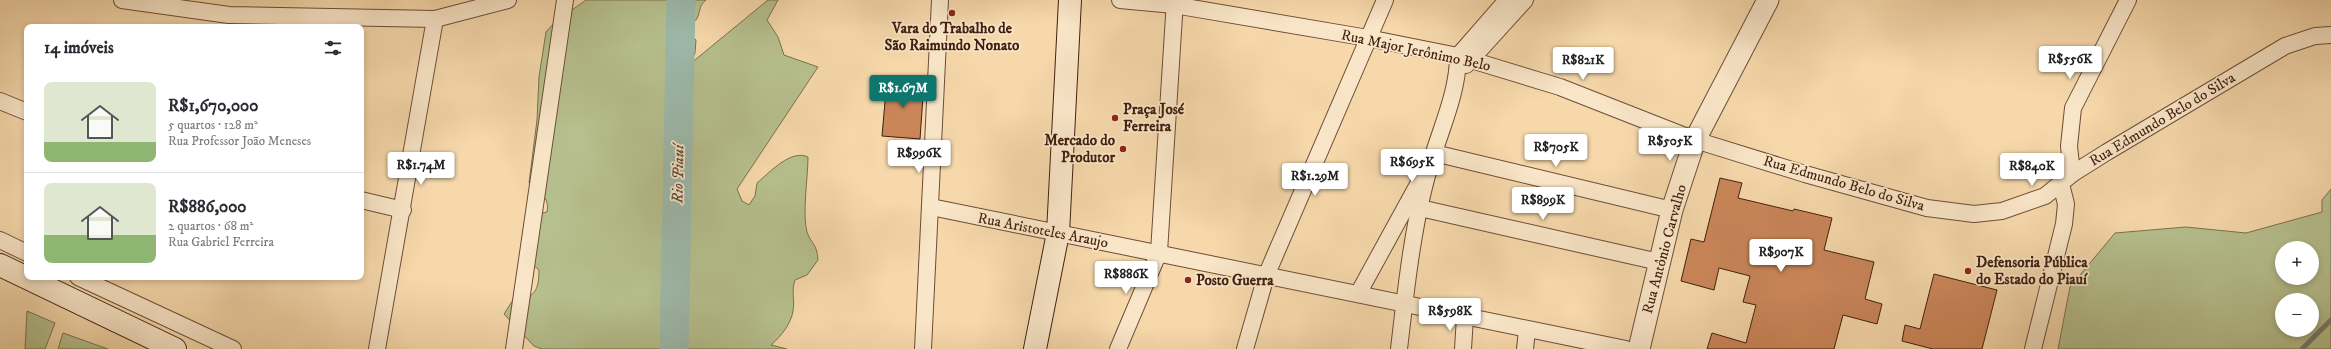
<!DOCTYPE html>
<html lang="pt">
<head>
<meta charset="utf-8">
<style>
	body { margin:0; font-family:"IM FELL DW Pica",serif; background:#f7f7f7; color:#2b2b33; height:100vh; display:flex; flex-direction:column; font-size:15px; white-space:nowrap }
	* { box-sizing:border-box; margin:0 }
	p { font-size:13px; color:#7c7c81 }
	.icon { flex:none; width:22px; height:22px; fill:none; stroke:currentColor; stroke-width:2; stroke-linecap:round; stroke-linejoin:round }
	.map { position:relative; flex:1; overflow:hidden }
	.sheet { position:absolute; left:24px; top:24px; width:340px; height:256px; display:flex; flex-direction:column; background:#fff; border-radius:8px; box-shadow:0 2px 6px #0003 }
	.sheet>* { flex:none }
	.buttons { position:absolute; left:2275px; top:241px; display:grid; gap:8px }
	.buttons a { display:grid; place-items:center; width:44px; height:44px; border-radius:50%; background:#fff; box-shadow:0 2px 6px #0003; font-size:20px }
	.price { position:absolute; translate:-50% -34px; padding:0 9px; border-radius:4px; background:#fff; color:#222; font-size:13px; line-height:26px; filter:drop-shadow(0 1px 2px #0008) }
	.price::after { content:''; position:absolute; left:50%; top:24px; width:12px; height:9px; margin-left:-6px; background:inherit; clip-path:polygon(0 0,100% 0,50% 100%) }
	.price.active { background:#0f766e; color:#fff }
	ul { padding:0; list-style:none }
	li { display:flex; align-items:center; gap:12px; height:100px; padding:0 20px }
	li+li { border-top:1px solid #e1e1e2 }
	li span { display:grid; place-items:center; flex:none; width:112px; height:80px; border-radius:8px; color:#555 }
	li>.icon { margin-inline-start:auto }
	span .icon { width:48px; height:48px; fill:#fffc; stroke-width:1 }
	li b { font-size:17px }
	h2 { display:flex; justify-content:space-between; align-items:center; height:48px; padding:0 20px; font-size:17px }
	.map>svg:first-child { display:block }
	.green { fill:#b6c08e; stroke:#7c704f; fill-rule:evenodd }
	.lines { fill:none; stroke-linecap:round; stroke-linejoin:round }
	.stream { stroke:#787b6d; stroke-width:5 }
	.river { stroke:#9db9ab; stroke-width:29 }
	.building { fill:#ca8659; stroke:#411f10 }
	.minor-casing { stroke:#6e4d37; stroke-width:18 }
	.tertiary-casing { stroke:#6e4d37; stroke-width:23 }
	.secondary-casing { stroke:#411f10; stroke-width:24 }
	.minor { stroke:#f9e6c8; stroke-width:16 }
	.tertiary { stroke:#f9e6c8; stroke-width:21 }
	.secondary { stroke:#f9e6c8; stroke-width:22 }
	.poi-dot { fill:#8f2418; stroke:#f9e6c8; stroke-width:1.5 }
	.labels { text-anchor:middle; stroke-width:3.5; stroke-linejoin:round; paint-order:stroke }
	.poi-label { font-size:15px; font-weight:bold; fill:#411f10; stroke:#f9e6c8; text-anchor:start }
	.street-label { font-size:15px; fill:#411f10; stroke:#f9e6c8 }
	.water-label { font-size:16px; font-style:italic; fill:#5d4d3e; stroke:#f9e6c8 }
</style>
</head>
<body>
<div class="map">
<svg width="2331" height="349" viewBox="0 0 2331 349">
	<rect width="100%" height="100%" fill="#f6d8ab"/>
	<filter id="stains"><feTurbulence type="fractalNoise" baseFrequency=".005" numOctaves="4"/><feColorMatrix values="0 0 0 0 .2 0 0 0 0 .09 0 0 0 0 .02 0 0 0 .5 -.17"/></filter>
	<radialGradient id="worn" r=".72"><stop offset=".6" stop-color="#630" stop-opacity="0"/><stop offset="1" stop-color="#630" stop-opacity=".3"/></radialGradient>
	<g class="green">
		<path d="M586,0H706C694,9 706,22 681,28L696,40L695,53L690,64L768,0H778L767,20L778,37L784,55L818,67L737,189L742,201L749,205L755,196L757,183C770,172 791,149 808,157C808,177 802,214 807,232C811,244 817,243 818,260L807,275L795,280C791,291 795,300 793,311C791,324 781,336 771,345L787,349H542L534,346L504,314L513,300C534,298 539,292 539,270L531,263L537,214L547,212C550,196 539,193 529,183L537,120L539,77L546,32L555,22Z"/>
		<path d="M2331,189V349H2058L2070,287L2115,233L2186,227L2246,233L2322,212V200ZM2282,248H2312V278H2282ZM2282,300H2312V330H2282Z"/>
		<polygon points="27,311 55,323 45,349 25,349"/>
		<polygon points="63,333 108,349 58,349"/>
	</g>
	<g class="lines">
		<polyline class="stream" points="2302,349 2331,320"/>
		<polyline class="river" points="674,349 681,0"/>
	</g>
	<g class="building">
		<polygon points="887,79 924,82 920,139 882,136"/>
		<polygon points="1720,178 1742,183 1738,198 1793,211 1794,209 1832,218 1824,250 1874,262 1865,299 1882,304 1877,324 1843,315 1834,349 1707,349 1712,333 1746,343 1756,305 1743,302 1750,276 1719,268 1714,290 1681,281 1691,239 1704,242"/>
		<polygon points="1934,274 1997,290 1982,349 1933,349 1902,341 1905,325 1920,329"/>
	</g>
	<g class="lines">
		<defs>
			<g id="minor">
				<polyline points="122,0 229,15 435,19 508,0"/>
				<polyline points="1120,0 1174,5 1368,38 1458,56 1560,87 1695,140 1805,174 1927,208 1974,214 2002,211 2045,196 2072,174 2107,152 2285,46 2315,36 2331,35"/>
				<polyline points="1466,65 1525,0"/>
				<polyline points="0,101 27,112"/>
				<polyline points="1434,153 1672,210"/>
				<polyline points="2072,174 2069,146 2073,108 2128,0"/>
				<polyline points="361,200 403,210"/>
				<polyline points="931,207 1626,349"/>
				<polyline points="1420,208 1659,262"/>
				<polyline points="0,240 27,253"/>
				<polyline points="78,277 233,349"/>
				<polyline points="1358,294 1421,179"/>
				<polyline points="377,349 435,19"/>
				<polyline points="514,349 565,0"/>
				<polyline points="923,349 940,0"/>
				<polyline points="1118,349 1159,252 1175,0"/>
				<polyline points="1245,349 1266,276 1385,0"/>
				<path d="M1399,349C1406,289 1413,220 1431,162C1441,128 1458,92 1458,56L1507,0"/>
				<polyline points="1463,349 1465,317"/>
				<polyline points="1525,349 1527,330"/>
				<polyline points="2033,349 2064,224 2066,204 2061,184"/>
			</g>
			<polyline id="tertiary" points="1639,349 1672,210 1695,140 1768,0"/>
			<g id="secondary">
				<polyline points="0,265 175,349"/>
				<polyline points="1035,349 1058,233 1070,0"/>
			</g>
		</defs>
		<use href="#minor" class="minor-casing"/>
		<use href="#tertiary" class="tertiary-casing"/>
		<use href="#secondary" class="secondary-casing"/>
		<use href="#minor" class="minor"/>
		<use href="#tertiary" class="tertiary"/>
		<use href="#secondary" class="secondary"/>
	</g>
	<g class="poi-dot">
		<circle cx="952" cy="13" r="4"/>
		<circle cx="1115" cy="118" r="4"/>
		<circle cx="1123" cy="149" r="4"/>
		<circle cx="1968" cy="271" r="4"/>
		<circle cx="1188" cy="280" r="4"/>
	</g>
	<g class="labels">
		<g class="poi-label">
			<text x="952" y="33" text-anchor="middle">Vara do Trabalho de<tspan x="952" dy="17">São Raimundo Nonato</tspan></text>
			<text x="1123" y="114">Praça José<tspan x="1123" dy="17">Ferreira</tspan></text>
			<text x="1115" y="145" text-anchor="end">Mercado do<tspan x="1115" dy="17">Produtor</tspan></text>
			<text x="1976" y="267">Defensoria Pública<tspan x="1976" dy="17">do Estado do Piauí</tspan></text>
			<text x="1196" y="285">Posto Guerra</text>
		</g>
		<g class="street-label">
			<text transform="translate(1416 50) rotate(12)" y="5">Rua Major Jerônimo Belo</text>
			<text transform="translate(2162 119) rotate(-31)" y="5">Rua Edmundo Belo do Silva</text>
			<text transform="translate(1844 183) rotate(16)" y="5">Rua Edmundo Belo do Silva</text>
			<text transform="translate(1043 230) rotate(11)" y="5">Rua Aristoteles Araujo</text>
			<text transform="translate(1664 249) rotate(-75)" y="5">Rua Antônio Carvalho</text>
		</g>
		<g class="water-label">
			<text transform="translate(677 174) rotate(-89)" y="6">Rio Piauí</text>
		</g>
	</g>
	<rect width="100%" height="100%" filter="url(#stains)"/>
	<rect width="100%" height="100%" fill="url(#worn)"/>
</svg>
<div class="buttons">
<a>+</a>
<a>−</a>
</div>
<b class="price" style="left:2070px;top:80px">R$556K</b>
<b class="price" style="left:1583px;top:81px">R$821K</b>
<b class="price active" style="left:903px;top:109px">R$1.67M</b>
<b class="price" style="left:1670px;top:162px">R$505K</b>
<b class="price" style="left:1556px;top:168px">R$705K</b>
<b class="price" style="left:919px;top:174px">R$996K</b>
<b class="price" style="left:1412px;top:183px">R$695K</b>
<b class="price" style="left:421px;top:186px">R$1.74M</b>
<b class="price" style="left:2032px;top:187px">R$840K</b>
<b class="price" style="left:1315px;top:197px">R$1.29M</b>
<b class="price" style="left:1543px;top:221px">R$899K</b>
<b class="price" style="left:1781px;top:273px">R$907K</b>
<b class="price" style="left:1126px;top:295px">R$886K</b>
<b class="price" style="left:1450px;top:332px">R$598K</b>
<section class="sheet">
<h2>14 imóveis<svg class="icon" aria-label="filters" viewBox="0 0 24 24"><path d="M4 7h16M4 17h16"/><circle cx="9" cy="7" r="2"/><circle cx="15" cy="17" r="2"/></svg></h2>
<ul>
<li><span style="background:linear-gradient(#dfe7d0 75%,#8fb573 0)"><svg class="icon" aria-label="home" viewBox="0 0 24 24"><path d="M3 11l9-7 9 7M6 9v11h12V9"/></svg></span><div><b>R$1,670,000</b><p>5 quartos · 128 m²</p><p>Rua Professor João Meneses</p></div></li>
<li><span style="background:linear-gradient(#dfe7d0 65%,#8fb573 0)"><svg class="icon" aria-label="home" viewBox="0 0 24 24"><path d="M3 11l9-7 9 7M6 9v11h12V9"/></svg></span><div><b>R$886,000</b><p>2 quartos · 68 m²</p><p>Rua Gabriel Ferreira</p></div></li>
</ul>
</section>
</div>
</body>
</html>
